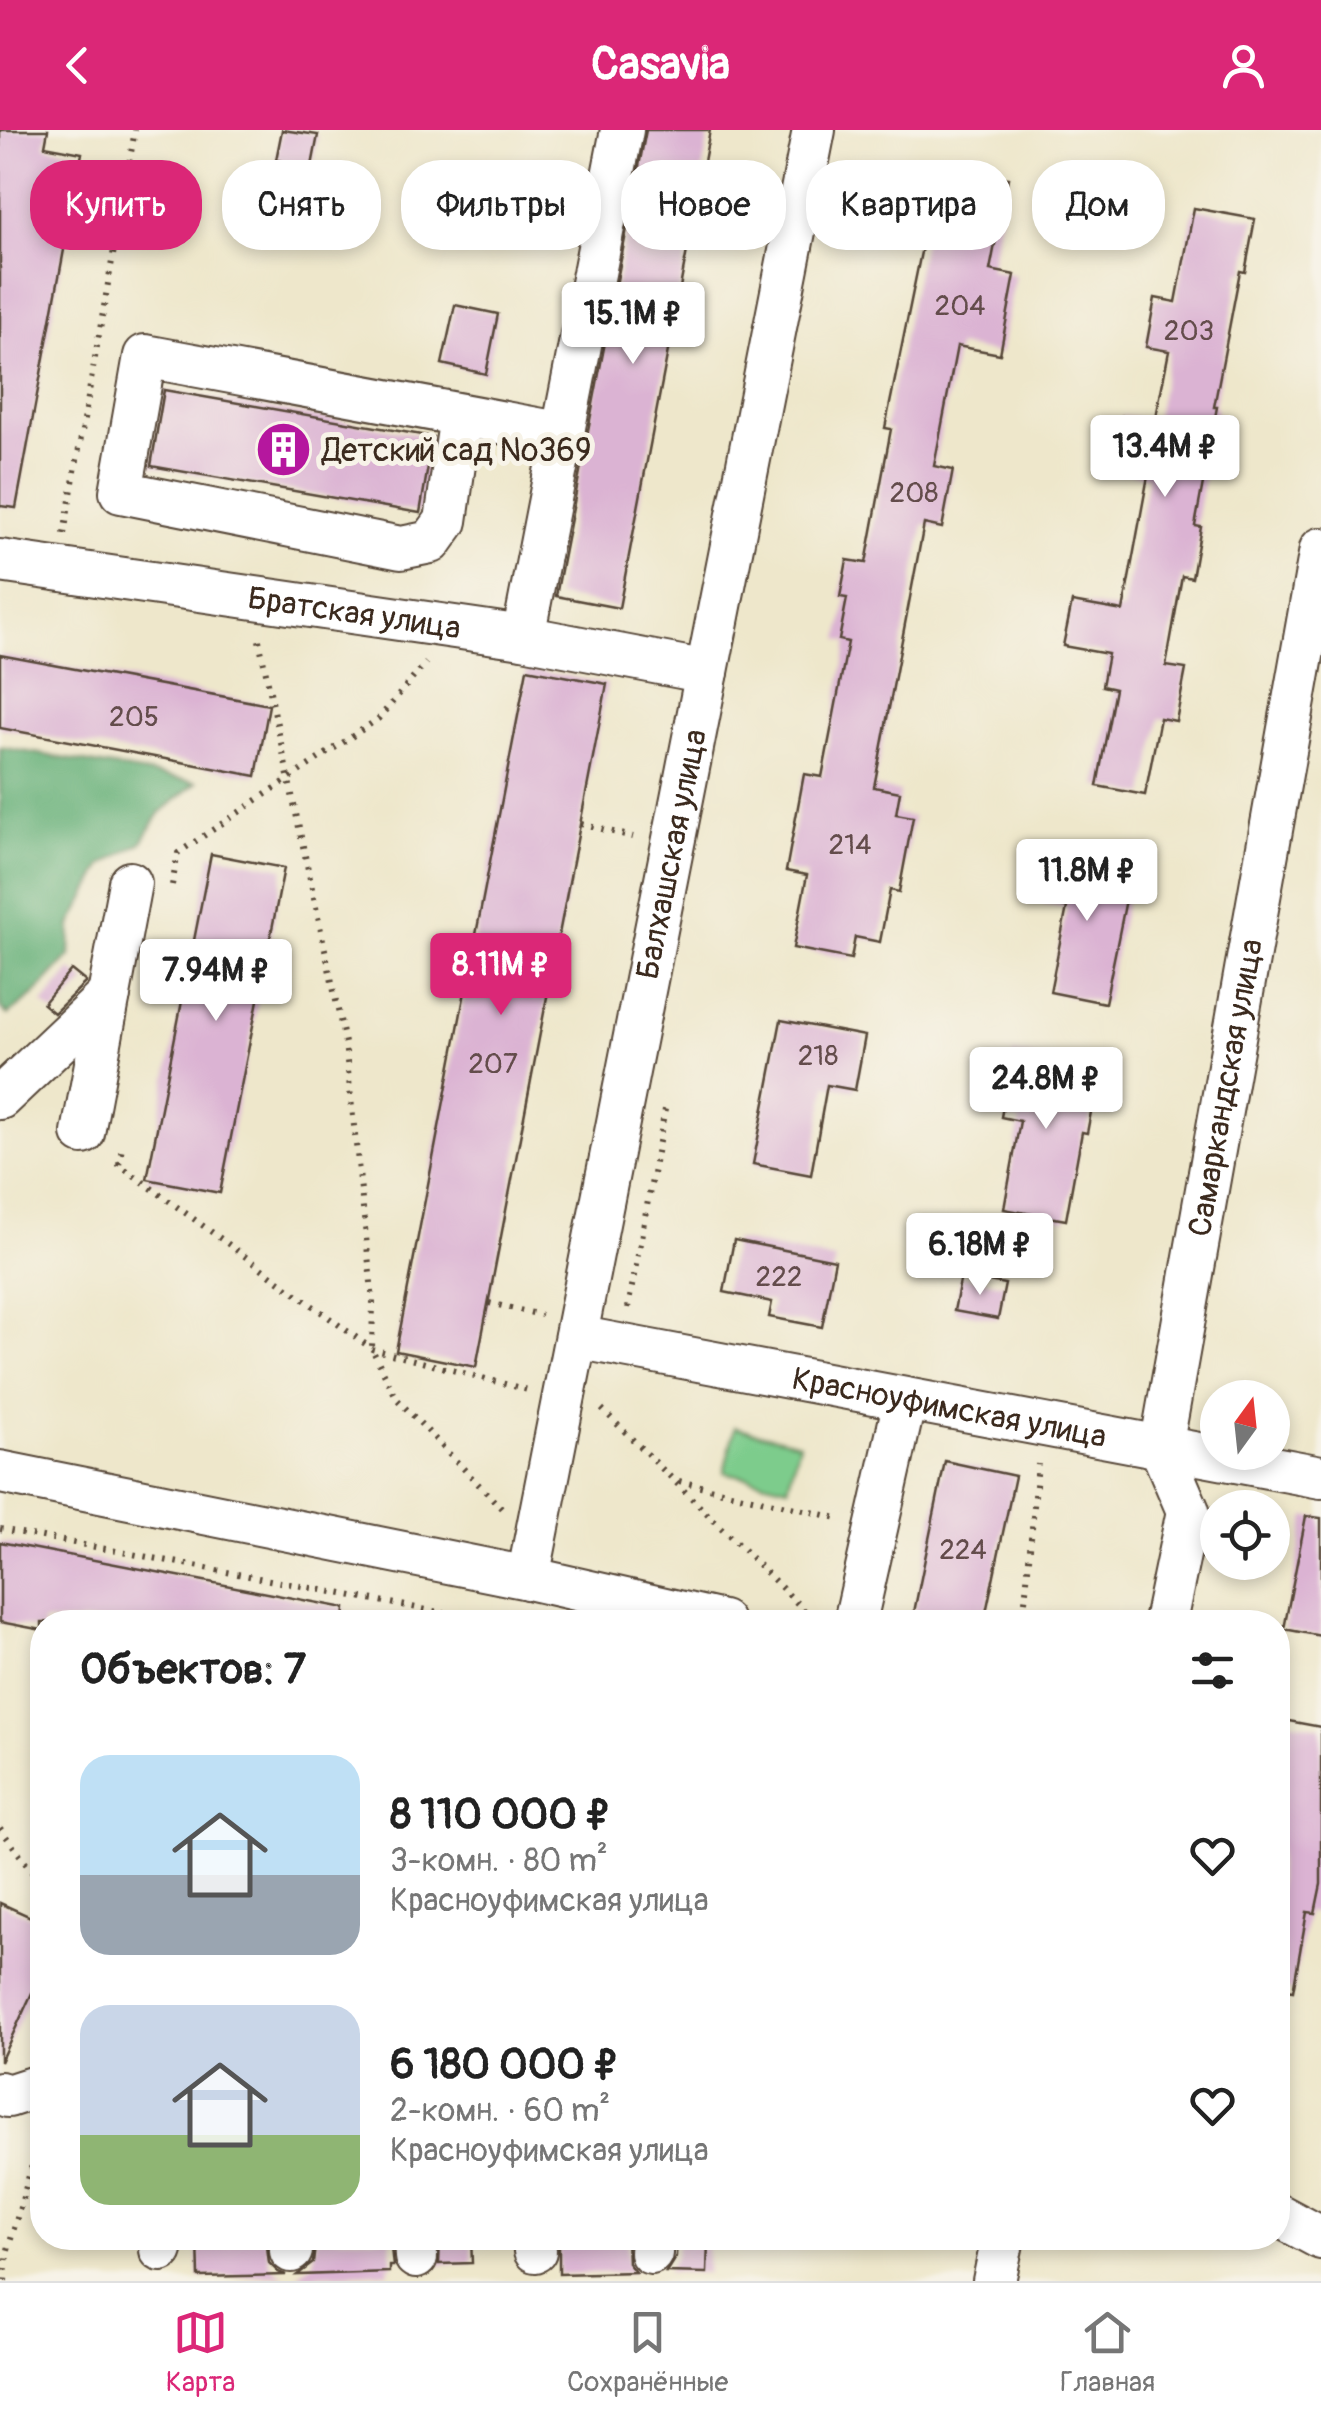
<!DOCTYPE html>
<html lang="ru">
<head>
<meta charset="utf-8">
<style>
	body { margin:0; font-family:Pangolin,sans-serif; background:#f6f6f6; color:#222; height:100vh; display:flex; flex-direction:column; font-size:38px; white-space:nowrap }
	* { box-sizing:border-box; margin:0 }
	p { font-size:32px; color:#767676 }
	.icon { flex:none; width:55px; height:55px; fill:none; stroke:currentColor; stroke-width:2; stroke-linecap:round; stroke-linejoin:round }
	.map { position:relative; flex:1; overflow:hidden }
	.details { position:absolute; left:30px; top:1480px; width:1260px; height:640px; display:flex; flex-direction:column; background:#fff; border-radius:40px; box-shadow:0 5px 15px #0003 }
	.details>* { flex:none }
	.banner { position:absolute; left:30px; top:30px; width:1262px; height:90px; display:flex; gap:20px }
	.needle { width:65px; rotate:15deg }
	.buttons { position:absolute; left:1200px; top:1250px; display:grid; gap:20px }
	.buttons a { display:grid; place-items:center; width:90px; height:90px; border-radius:50%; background:#fff; box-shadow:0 5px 15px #0003; font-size:50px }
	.price { position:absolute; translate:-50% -85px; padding:0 22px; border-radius:10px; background:#fff; color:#222; font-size:32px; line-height:65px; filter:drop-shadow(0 2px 5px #0008) }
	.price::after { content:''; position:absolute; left:50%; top:60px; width:30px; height:22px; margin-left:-15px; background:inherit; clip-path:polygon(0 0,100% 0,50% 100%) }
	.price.selected { background:#db2777; color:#fff }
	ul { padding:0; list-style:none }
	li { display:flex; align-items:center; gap:30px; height:250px; padding:0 50px }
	li span { display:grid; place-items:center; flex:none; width:280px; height:200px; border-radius:30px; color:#555 }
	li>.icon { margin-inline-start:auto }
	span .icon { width:120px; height:120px; fill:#fffc; stroke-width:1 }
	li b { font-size:42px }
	h2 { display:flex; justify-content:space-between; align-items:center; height:120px; padding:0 50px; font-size:42px }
	.pill { padding:0 35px; border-radius:40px; background:#fff; box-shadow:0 5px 15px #0003; font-size:35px; line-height:90px }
	.pill.selected { background:#db2777; color:#fff }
	header { display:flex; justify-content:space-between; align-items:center; height:130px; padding:0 50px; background:#db2777; color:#fff; font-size:45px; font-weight:800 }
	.tab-bar { display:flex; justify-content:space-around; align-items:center; height:140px; border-top:2px solid #e0e0e0; background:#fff; font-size:28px; color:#767676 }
	.tab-bar a { display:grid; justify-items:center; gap:5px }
	.tab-bar .selected { color:#db2777 }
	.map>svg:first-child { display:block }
	.green { fill:#7dcc8c; stroke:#5c7b55; stroke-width:2.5 }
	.forest { fill:#66b078; stroke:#506d4b; stroke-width:2.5 }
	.building { fill:#dbb3d3 }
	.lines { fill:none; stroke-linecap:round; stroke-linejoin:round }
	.minor-casing { stroke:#564638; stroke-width:46 }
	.path { stroke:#564638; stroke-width:6; stroke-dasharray:2.5 8; stroke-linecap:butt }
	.minor { stroke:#fff; stroke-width:42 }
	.labels { text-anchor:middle; stroke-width:10; stroke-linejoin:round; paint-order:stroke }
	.number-label { font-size:28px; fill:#634c4b }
	.poi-label { font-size:32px; fill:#3b2a1e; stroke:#f7f3e8; text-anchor:start }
	.street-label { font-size:32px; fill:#3b2a1e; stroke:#f7f3e8 }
</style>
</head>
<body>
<header><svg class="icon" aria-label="back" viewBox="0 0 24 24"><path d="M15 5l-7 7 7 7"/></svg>Casavia<svg class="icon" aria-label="person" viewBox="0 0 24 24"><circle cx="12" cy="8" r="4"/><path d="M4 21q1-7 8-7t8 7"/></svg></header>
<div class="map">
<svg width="1321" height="2151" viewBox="0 0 1321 2151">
	<rect width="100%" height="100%" fill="#f7f3e8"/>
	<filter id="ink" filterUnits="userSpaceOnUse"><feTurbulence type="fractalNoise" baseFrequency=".01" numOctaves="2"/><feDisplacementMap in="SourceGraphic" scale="20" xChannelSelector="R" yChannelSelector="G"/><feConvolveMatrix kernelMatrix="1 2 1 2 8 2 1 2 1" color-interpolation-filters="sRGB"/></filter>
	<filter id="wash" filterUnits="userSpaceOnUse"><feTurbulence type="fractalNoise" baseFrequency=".0048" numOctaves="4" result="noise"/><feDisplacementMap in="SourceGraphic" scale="40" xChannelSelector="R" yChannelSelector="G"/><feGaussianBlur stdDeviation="2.25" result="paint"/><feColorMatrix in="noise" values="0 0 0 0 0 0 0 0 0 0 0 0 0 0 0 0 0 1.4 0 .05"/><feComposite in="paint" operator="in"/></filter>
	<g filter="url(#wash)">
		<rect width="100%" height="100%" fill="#eee7cb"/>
		<polygon class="green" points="735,1297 799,1313 788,1357 724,1342"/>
		<polygon class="forest" points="0,617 197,652 160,683 141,713 103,735 71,795 70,826 34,865 8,885 0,878"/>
		<g id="blocks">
			<g class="building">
				<polygon points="0,0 48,0 45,16 82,23 16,378 0,376"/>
				<polygon points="282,0 318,5 312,36 276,30"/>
				<polygon points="646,0 710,0 619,478 556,466"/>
				<polygon points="930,33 1008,48 990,140 1015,145 1000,224 957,216 934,336 953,340 942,398 924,394 874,657 900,662 896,684 913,687 899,762 890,760 880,812 855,807 851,829 793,818 807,745 786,741 804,644 822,647 848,512 839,510 847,468 840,467 847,430 866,433 891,299 885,298 929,83 921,82"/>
				<polygon points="1194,78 1255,89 1245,142 1240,141 1214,277 1217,277 1195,396 1201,397 1192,448 1182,446 1166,536 1186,539 1176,591 1160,588 1145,665 1097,656 1115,559 1102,556 1108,524 1063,516 1072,472 1123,481 1148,346 1112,340 1122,286 1155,292 1169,221 1146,217 1155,168 1176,172"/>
				<polygon points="455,175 498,184 486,244 442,234"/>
				<polygon points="164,260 433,307 420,383 151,336"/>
				<polygon points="0,525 269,575 256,646 0,598"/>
				<polygon points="527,539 607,554 476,1237 396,1221"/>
				<polygon points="211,724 284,738 220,1063 147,1049"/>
				<polygon points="1052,725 1132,740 1105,873 1050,862 1067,777 1043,773"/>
				<polygon points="71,840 86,852 54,883 43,874"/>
				<polygon points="781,890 865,906 855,960 827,955 811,1045 753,1034"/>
				<polygon points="1013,923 1099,940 1087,1003 1082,1002 1066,1090 1004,1079 1020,991 1001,987"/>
				<polygon points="734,1110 835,1130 822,1197 769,1187 772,1172 724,1162"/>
				<polygon points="961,1146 1005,1154 998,1189 954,1181"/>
				<polygon points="945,1331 1015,1346 984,1492 912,1492"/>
				<polygon points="1306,1386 1321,1388 1321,1506 1284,1499"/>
				<polygon points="0,1412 345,1478 344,1492 42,1492 42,1500 0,1492"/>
				<polygon points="1278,1589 1321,1597 1321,1754 1315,1783 1307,1782 1293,1861 1278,1859"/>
				<polygon points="0,1773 42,1792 42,1868 32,1863 0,1932"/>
				<polygon points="198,2108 266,2108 269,2133 278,2142 286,2145 199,2147"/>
				<polygon points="316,2108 390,2108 393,2136 389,2136 389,2142 297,2145 313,2133"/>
				<polygon points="440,2108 471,2108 472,2133 439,2134"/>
				<polygon points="559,2108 627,2108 628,2133 635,2142 559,2144"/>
				<polygon points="677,2108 708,2108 707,2143 666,2142 676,2126"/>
			</g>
		</g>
	</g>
	<g filter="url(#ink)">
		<use href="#blocks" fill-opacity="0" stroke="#564638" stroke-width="2.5"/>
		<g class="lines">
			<defs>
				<g id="minor">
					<polyline points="461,285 446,391 431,412 401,418 121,362 145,226 564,304"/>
					<path id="s1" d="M0,431L523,507L707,542"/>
					<polyline points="523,507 622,0"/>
					<polyline points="0,968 109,865"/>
					<polyline points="83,1003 130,753"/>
					<path id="s2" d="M576,1207L1321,1347"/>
					<polyline points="0,1342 528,1448 722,1492"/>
					<path id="s3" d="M528,1448L814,0"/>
					<polyline points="855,1492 905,1270"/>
					<path id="s4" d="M1165,1492L1188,1381L1161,1318L1321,419"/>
					<polyline points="0,1963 8,1966 42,1955"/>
					<polyline points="1278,2085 1321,2108"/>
					<polyline points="291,2108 291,2121"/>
					<polyline points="415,2108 416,2127"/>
					<polyline points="534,2108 535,2121"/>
					<polyline points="161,2120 164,2108"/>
					<polyline points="651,2123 652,2108"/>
					<polyline points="994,2151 1003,2108"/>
				</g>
			</defs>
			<use href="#minor" class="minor-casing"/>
			<g class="path">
				<polyline points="64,404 135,0"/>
				<polyline points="259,510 345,913 373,1171 372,1219 397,1269 503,1380"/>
				<polyline points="581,694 633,707"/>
				<polyline points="172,755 178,723 378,589 426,533"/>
				<polyline points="117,1033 372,1219 528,1260"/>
				<polyline points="119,1034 122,1018"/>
				<polyline points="489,1173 541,1185"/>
				<polyline points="628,1178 666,974"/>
				<polyline points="602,1279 811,1487 819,1489"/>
				<polyline points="679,1351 842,1389"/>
				<polyline points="0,1399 491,1492"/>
				<polyline points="1023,1492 1038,1334"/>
				<polyline points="0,1698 42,1755"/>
				<polyline points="5,2151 7,2123 42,2000"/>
			</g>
			<use href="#minor" class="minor"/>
		</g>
	</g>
	<defs>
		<symbol id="building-disc" viewBox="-11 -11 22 22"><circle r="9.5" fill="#b5179e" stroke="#f7f3e8"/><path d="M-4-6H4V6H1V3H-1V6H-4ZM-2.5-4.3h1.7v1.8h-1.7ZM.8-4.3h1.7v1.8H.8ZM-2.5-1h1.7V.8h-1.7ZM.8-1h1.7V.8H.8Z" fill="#fff"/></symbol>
	</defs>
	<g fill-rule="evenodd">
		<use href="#building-disc" x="252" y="288" width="63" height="63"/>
	</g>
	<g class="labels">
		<g class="number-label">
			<text x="960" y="185">204</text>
			<text x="1189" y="210">203</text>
			<text x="914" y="372">208</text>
			<text x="134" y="596">205</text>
			<text x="850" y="724">214</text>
			<text x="818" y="935">218</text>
			<text x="493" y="943">207</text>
			<text x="779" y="1156">222</text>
			<text x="963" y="1429">224</text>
		</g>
		<g class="poi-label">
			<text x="322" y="331">Детский сад №369</text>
		</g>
		<g class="street-label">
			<text dy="11" stroke="none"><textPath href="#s1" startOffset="358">Братская улица</textPath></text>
			<text dy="11" stroke="none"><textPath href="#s3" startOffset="738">Балхашская улица</textPath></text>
			<text dy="11" stroke="none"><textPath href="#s4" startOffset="548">Самаркандская улица</textPath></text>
			<text dy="11" stroke="none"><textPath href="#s2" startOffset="380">Красноуфимская улица</textPath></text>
		</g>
	</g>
</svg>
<div class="buttons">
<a><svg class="needle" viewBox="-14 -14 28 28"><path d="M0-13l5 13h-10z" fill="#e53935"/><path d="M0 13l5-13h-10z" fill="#767676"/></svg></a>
<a><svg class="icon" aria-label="locate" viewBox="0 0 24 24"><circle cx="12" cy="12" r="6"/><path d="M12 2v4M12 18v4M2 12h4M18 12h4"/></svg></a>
</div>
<b class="price" style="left:633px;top:237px">15.1M ₽</b>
<b class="price" style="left:1165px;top:370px">13.4M ₽</b>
<b class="price" style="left:1087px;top:794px">11.8M ₽</b>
<b class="price selected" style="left:501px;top:888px">8.11M ₽</b>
<b class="price" style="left:216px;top:894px">7.94M ₽</b>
<b class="price" style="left:1046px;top:1002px">24.8M ₽</b>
<b class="price" style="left:980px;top:1168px">6.18M ₽</b>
<div class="banner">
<a class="pill selected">Купить</a>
<a class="pill">Снять</a>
<a class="pill">Фильтры</a>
<a class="pill">Новое</a>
<a class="pill">Квартира</a>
<a class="pill">Дом</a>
</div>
<section class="details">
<h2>Объектов: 7<svg class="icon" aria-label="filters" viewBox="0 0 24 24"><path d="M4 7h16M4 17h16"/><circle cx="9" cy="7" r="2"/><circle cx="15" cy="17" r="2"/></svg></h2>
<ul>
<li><span style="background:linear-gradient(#bfe0f5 60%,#9aa5b1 0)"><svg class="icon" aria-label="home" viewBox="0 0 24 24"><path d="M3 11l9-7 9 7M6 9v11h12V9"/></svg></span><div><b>8 110 000 ₽</b><p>3-комн. · 80 m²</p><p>Красноуфимская улица</p></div><svg class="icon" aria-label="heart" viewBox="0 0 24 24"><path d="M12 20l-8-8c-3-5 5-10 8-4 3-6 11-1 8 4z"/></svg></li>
<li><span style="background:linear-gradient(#c9d6e8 65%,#8fb573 0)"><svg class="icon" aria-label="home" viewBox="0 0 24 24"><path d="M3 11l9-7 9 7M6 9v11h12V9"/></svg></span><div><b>6 180 000 ₽</b><p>2-комн. · 60 m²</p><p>Красноуфимская улица</p></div><svg class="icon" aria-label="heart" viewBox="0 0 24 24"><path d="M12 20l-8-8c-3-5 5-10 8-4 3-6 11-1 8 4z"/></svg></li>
</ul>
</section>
</div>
<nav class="tab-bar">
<a class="selected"><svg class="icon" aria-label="map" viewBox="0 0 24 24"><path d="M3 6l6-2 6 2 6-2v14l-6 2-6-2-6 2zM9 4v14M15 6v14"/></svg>Карта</a>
<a><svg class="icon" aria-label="saved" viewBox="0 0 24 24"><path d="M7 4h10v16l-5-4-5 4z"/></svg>Сохранённые</a>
<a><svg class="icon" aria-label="home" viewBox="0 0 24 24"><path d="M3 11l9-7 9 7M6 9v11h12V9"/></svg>Главная</a>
</nav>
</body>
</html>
